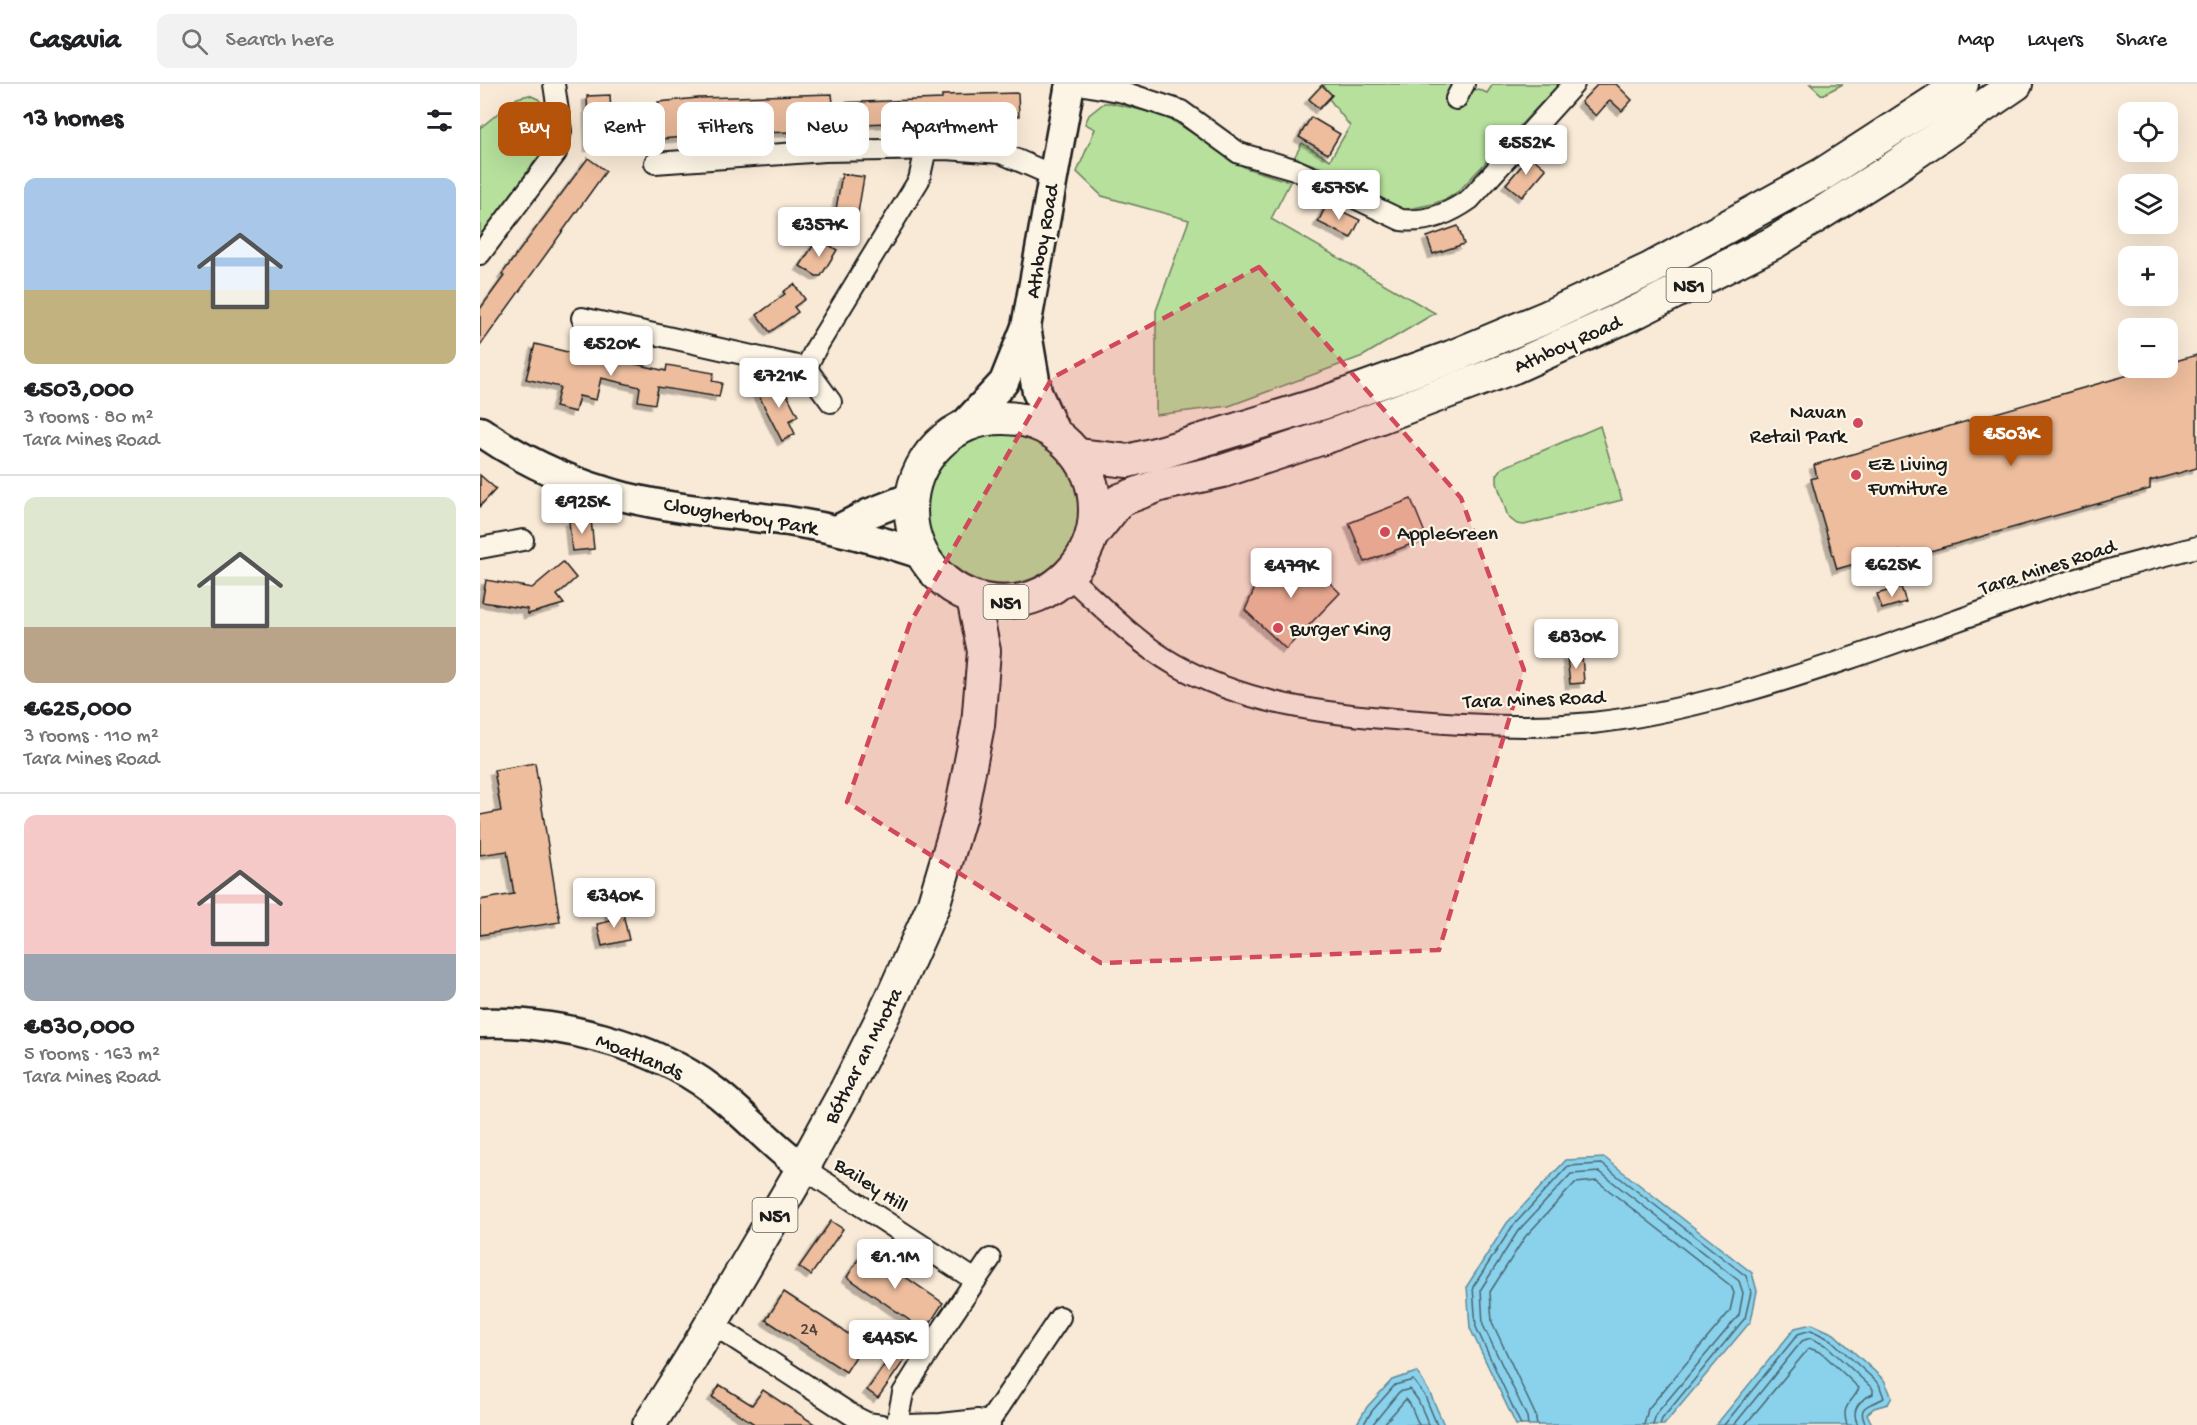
<!DOCTYPE html>
<html lang="en">
<head>
<meta charset="utf-8">
<style>
	body { margin:0; font-family:"Gochi Hand",sans-serif; background:#f2f2f2; color:#202124; height:100vh; display:flex; flex-direction:column; font-size:22px; white-space:nowrap }
	* { box-sizing:border-box; margin:0 }
	p { font-size:20px; color:#757577 }
	.icon { flex:none; width:33px; height:33px; fill:none; stroke:currentColor; stroke-width:2; stroke-linecap:round; stroke-linejoin:round }
	.map { position:relative; flex:1; overflow:hidden }
	.details { display:flex; flex-direction:column; background:#fff; width:480px }
	.details>* { flex:none }
	.banner { position:absolute; left:18px; top:18px; width:570px; height:54px; display:flex; gap:12px }
	.tools { position:absolute; left:1638px; top:18px; display:grid; gap:12px }
	.tools a { display:grid; place-items:center; width:60px; height:60px; border-radius:12px; background:#fff; box-shadow:0 6px 24px #0002; font-size:30px }
	.price { position:absolute; translate:-50% -51px; padding:0 14px; border-radius:6px; background:#fff; color:#222; font-size:20px; line-height:39px; filter:drop-shadow(0 2px 3px #0008) }
	.price::after { content:''; position:absolute; left:50%; top:36px; width:18px; height:14px; margin-left:-9px; background:inherit; clip-path:polygon(0 0,100% 0,50% 100%) }
	.price.selected { background:#b45309; color:#fff }
	ul { padding:0; list-style:none }
	li { display:grid; align-content:center; gap:12px; height:318px; padding:0 24px }
	li+li { border-top:2px solid #e0e0e0 }
	li span { display:grid; place-items:center; height:186px; border-radius:12px; color:#555 }
	li>.icon { margin-inline-start:auto }
	span .icon { width:108px; height:108px; fill:#fffc; stroke-width:1 }
	li b { font-size:26px }
	h2 { display:flex; justify-content:space-between; align-items:center; height:72px; padding:0 24px; font-size:26px }
	.chip { padding:0 21px; border-radius:12px; background:#fff; box-shadow:0 6px 24px #0002; font-size:21px; line-height:54px }
	.chip.selected { background:#b45309; color:#fff }
	header { display:flex; align-items:center; gap:36px; box-sizing:border-box; height:84px; padding:0 30px; background:#fff; border-bottom:2px solid #e0e0e0 }
	header strong { font-size:28px }
	nav { display:flex; gap:33px; margin-inline-start:auto; font-size:21px }
	.search { width:420px; height:54px; background:#f2f2f2; display:flex; align-items:center; gap:15px; box-sizing:border-box; padding:0 21px; border-radius:12px; color:#757577; font-size:22px }
	main { display:flex; flex:1; min-height:0 }
	.map>svg:first-child { display:block }
	.green { fill:#b6e09c; stroke:#697e5c; stroke-width:1.5 }
	.water { fill:#8ad2ec; stroke:#5e8999; stroke-width:1.5 }
	.lines { fill:none; stroke-linecap:round; stroke-linejoin:round }
	.shore { stroke:#48656f; stroke-width:1.5 }
	.building { fill:#edbd9d; stroke:#1c1c1c; stroke-width:1.5; filter:url(#shadow) }
	.street-casing { stroke:#1c1c1c; stroke-width:24 }
	.secondary-casing { stroke:#1c1c1c; stroke-width:33 }
	.primary-casing { stroke:#1c1c1c; stroke-width:36 }
	.street { stroke:#fcf5e5; stroke-width:20 }
	.secondary { stroke:#fcf5e5; stroke-width:28 }
	.primary { stroke:#fcf5e5; stroke-width:32 }
	.marked { fill:#d1495b; fill-opacity:0.2; stroke:#d1495b; stroke-width:4.5; stroke-dasharray:12 8; stroke-linejoin:round }
	.poi-dot { fill:#d1495b; stroke:#fcf5e5; stroke-width:2 }
	.labels { text-anchor:middle; stroke-width:4.5; stroke-linejoin:round; paint-order:stroke }
	.number-label { font-size:18px; fill:#50443c }
	.shield { fill:#fcf5e5; stroke:#5f5d58; stroke-width:1.5 }
	.shield-label { font-size:20px; font-weight:bold; fill:#1c1c1c }
	.street-label { font-size:21px; fill:#1c1c1c; stroke:#fcf5e5 }
	.poi-label { font-size:21px; fill:#1c1c1c; stroke:#fcf5e5; text-anchor:start }
</style>
</head>
<body>
<header>
<strong>Casavia</strong>
<div class="search"><svg class="icon" aria-label="search" viewBox="0 0 24 24"><circle cx="10" cy="10" r="6"/><path d="M15 15l6 6"/></svg>Search here</div>
<nav><a>Map</a><a>Layers</a><a>Share</a></nav>
</header>
<main>
<section class="details">
<h2>13 homes<svg class="icon" aria-label="filters" viewBox="0 0 24 24"><path d="M4 7h16M4 17h16"/><circle cx="9" cy="7" r="2"/><circle cx="15" cy="17" r="2"/></svg></h2>
<ul>
<li><span style="background:linear-gradient(#a9c7e8 60%,#c2b280 0)"><svg class="icon" aria-label="home" viewBox="0 0 24 24"><path d="M3 11l9-7 9 7M6 9v11h12V9"/></svg></span><div><b>€503,000</b><p>3 rooms · 80 m²</p><p>Tara Mines Road</p></div></li>
<li><span style="background:linear-gradient(#dfe7d0 70%,#b9a48a 0)"><svg class="icon" aria-label="home" viewBox="0 0 24 24"><path d="M3 11l9-7 9 7M6 9v11h12V9"/></svg></span><div><b>€625,000</b><p>3 rooms · 110 m²</p><p>Tara Mines Road</p></div></li>
<li><span style="background:linear-gradient(#f6c9c9 75%,#9aa5b1 0)"><svg class="icon" aria-label="home" viewBox="0 0 24 24"><path d="M3 11l9-7 9 7M6 9v11h12V9"/></svg></span><div><b>€830,000</b><p>5 rooms · 163 m²</p><p>Tara Mines Road</p></div></li>
</ul>
</section>
<div class="map">
<svg width="1717" height="1341" viewBox="0 0 1717 1341">
	<defs>
		<filter id="shadow"><feDropShadow dx="-4.5" dy="4.5" stdDeviation="0" flood-color="#0004"/></filter>
	</defs>
	<rect width="100%" height="100%" fill="#f9ead7"/>
	<filter id="ink" filterUnits="userSpaceOnUse"><feTurbulence type="fractalNoise" baseFrequency=".0167" numOctaves="2"/><feDisplacementMap in="SourceGraphic" scale="12" xChannelSelector="R" yChannelSelector="G"/><feConvolveMatrix kernelMatrix="1 2 1 2 8 2 1 2 1" color-interpolation-filters="sRGB"/></filter>
	<g filter="url(#ink)">
		<g class="green">
			<polygon points="846,0 969,0 985,9 998,5 1007,9 1013,0 1079,0 979,107 968,114 953,120 924,126 845,85 814,74 822,59 850,76 870,42 840,3"/>
			<polygon points="1330,0 1363,0 1342,11"/>
			<polygon points="49,11 58,15 63,20 66,62 0,153 0,44 37,14"/>
			<polygon points="624,19 631,19 678,30 697,39 766,84 810,98 791,135 955,229 883,272 749,322 676,331 676,227 709,136 622,112 597,88 615,45 605,40 609,31"/>
			<polygon points="1120,342 1142,416 1044,441 1037,440 1028,433 1017,399 1017,391 1022,384"/>
			<circle cx="523" cy="424" r="76"/>
		</g>
		<g class="water">
			<polygon points="1125,1074 1272,1189 1277,1207 1271,1237 1184,1341 1036,1341 990,1244 987,1202 1027,1139 1086,1076"/>
			<polygon points="1332,1240 1354,1250 1404,1296 1412,1313 1408,1320 1394,1324 1387,1330 1392,1340 1396,1341 1236,1341 1315,1244"/>
			<polygon points="937,1288 950,1309 964,1341 876,1341 887,1323 912,1296"/>
		</g>
		<g class="lines">
			<g class="shore">
				<polyline points="883,1341 892,1327 915,1301 933,1296 945,1312 957,1341"/>
				<polyline points="892,1341 919,1308 930,1305 938,1316 949,1341"/>
				<polyline points="903,1341 926,1315 930,1320 939,1341"/>
				<polyline points="1041,1341 996,1243 993,1203 1032,1143 1088,1082 1122,1080 1266,1192 1271,1208 1265,1234 1182,1335 1180,1341"/>
				<polyline points="1048,1341 1047,1333 1003,1241 1001,1205 1038,1147 1091,1090 1120,1088 1259,1197 1263,1209 1259,1231 1176,1330 1173,1341"/>
				<polyline points="1057,1341 1055,1330 1012,1238 1010,1208 1045,1153 1095,1099 1117,1097 1251,1202 1254,1209 1250,1227 1168,1325 1164,1341"/>
				<path d="M1244,1341L1318,1250L1331,1246L1351,1256L1399,1300L1404,1314C1391,1322 1375,1320 1386,1341"/>
				<path d="M1254,1341L1322,1257L1330,1254L1347,1262L1393,1305V1310C1379,1316 1370,1326 1378,1341"/>
				<path d="M1265,1341L1329,1264L1342,1269L1379,1304C1373,1319 1360,1320 1367,1341"/>
			</g>
		</g>
		<g class="building">
			<polygon points="1118,0 1136,0 1152,16 1142,27 1130,16 1116,32 1101,18"/>
			<polygon points="842,1 852,11 839,25 829,15"/>
			<polygon points="538,9 539,32 438,34 438,38 353,41 354,47 204,51 204,53 181,55 178,18 218,14 352,10 353,19 462,15 462,11"/>
			<polygon points="130,11 133,61 109,63 107,12"/>
			<polygon points="831,33 860,50 848,70 819,53"/>
			<polygon points="1050,72 1066,85 1042,113 1026,100"/>
			<polygon points="108,74 126,87 0,262 0,225 24,192 22,190"/>
			<polygon points="362,90 384,93 378,129 356,125"/>
			<polygon points="847,120 880,136 871,154 838,138"/>
			<polygon points="978,142 984,160 953,170 947,153"/>
			<polygon points="338,154 357,166 341,192 336,192 320,182"/>
			<polygon points="314,200 325,215 314,223 318,228 290,248 277,231 305,210 303,208"/>
			<polygon points="55,260 104,272 105,268 186,287 187,281 234,289 232,297 242,299 239,313 178,303 175,320 158,317 160,303 121,294 116,316 99,312 95,328 75,323 80,303 46,295"/>
			<polygon points="1717,271 1717,384 1670,397 1670,405 1422,475 1420,467 1357,485 1331,395 1337,393 1334,381 1673,284 1688,284 1688,279"/>
			<polygon points="300,297 318,332 309,337 315,350 302,357 277,308"/>
			<polygon points="0,391 16,405 0,422"/>
			<polygon points="931,415 947,454 885,478 869,439"/>
			<polygon points="111,435 114,465 92,467 89,437"/>
			<polygon points="820,469 860,509 806,565 765,526 775,504 795,483"/>
			<polygon points="83,478 96,494 77,511 84,520 48,530 47,525 2,518 6,496 52,504"/>
			<polygon points="1421,503 1426,518 1402,525 1397,510"/>
			<polygon points="1102,571 1104,599 1090,600 1087,573"/>
			<polygon points="55,679 80,838 0,851 0,816 34,810 27,767 0,771 0,731 21,727 14,686"/>
			<polygon points="142,825 149,856 122,862 117,840 131,837 129,828"/>
			<polygon points="351,1137 363,1145 331,1191 319,1183"/>
			<polygon points="385,1165 463,1219 445,1247 367,1193"/>
			<polygon points="304,1208 384,1260 366,1288 286,1236"/>
			<polygon points="419,1260 430,1268 398,1314 387,1306"/>
			<polygon points="240,1301 272,1321 283,1306 336,1341 276,1341 232,1313"/>
		</g>
		<g class="lines">
			<defs>
				<g id="street">
					<path d="M599,0L643,8L701,27L759,69L814,85L921,136C947,139 969,130 990,115L1094,0"/>
					<polyline points="976,15 984,0"/>
					<polyline points="175,79 345,67 466,65 521,69 572,91"/>
					<polyline points="0,170 76,69 81,47 74,0"/>
					<polyline points="102,234 326,284 351,318"/>
					<polyline points="326,284 336,264 439,96 446,65"/>
					<polyline points="0,464 43,456"/>
					<path d="M588,492C622,522 654,557 694,580C765,620 845,630 926,636C987,641 1050,645 1112,639C1161,634 1211,622 1259,609C1363,580 1464,540 1566,505C1616,488 1667,476 1717,463"/>
					<polyline points="323,1084 495,1196"/>
					<polyline points="231,1239 375,1333 387,1339 401,1341"/>
					<polyline points="418,1334 423,1309 464,1243 510,1175"/>
					<polyline points="509,1338 580,1233"/>
					<polyline points="426,1341 461,1340 498,1336 509,1338 510,1341"/>
				</g>
				<g id="secondary">
					<polyline points="546,243 557,308 577,352"/>
					<polyline points="481,344 524,298 546,243 590,0"/>
					<path d="M0,347C43,377 94,400 145,413C198,426 254,430 308,437C353,444 397,455 441,470"/>
					<polyline points="357,446 390,429 431,413"/>
					<path d="M0,939C74,936 173,960 233,1006C265,1030 290,1060 323,1084"/>
				</g>
				<g id="primary">
					<circle cx="523" cy="426" r="92"/>
					<polyline points="597,371 648,377 683,368 843,319 971,273 1067,233 1170,185 1343,90 1482,0"/>
					<polyline points="612,451 640,416 680,401 743,387 855,350 1034,283 1158,227 1295,158 1410,86 1536,0"/>
					<polyline points="169,1341 210,1276 323,1084 366,1006 411,916 453,822 481,728 498,641 504,567 493,514"/>
				</g>
			</defs>
			<use href="#street" class="street-casing"/>
			<use href="#secondary" class="secondary-casing"/>
			<use href="#primary" class="primary-casing"/>
			<use href="#street" class="street"/>
			<use href="#secondary" class="secondary"/>
			<use href="#primary" class="primary"/>
		</g>
	</g>
	<path class="marked" d="M779,183L981,414L1044,586L959,866L621,879L367,718L430,539L572,294Z"/>
	<g class="poi-dot">
		<circle cx="1378" cy="339" r="6"/>
		<circle cx="1376" cy="391" r="6"/>
		<circle cx="905" cy="448" r="6"/>
		<circle cx="798" cy="544" r="6"/>
	</g>
	<g class="labels">
		<g class="number-label">
			<text x="329" y="1250">24</text>
		</g>
		<g class="shield">
			<rect x="1186.5" y="184" width="45" height="34" rx="4.5"/>
			<rect x="503.5" y="501" width="45" height="34" rx="4.5"/>
			<rect x="272.5" y="1114" width="45" height="34" rx="4.5"/>
		</g>
		<g class="shield-label">
			<text x="1209" y="208">N51</text>
			<text x="526" y="525">N51</text>
			<text x="295" y="1138">N51</text>
		</g>
		<g class="street-label">
			<text transform="translate(561 157) rotate(-80)" y="7">Athboy Road</text>
			<text transform="translate(1087 259) rotate(-24)" y="7">Athboy Road</text>
			<text transform="translate(261 431) rotate(9)" y="7">Clougherboy Park</text>
			<text transform="translate(1567 482) rotate(-18)" y="7">Tara Mines Road</text>
			<text transform="translate(1054 614) rotate(-2)" y="7">Tara Mines Road</text>
			<text transform="translate(160 971) rotate(22)" y="7">Moatlands</text>
			<text transform="translate(382 971) rotate(-63)" y="7">Bóthar an Mhota</text>
			<text transform="translate(392 1100) rotate(33)" y="7">Bailey Hill</text>
		</g>
		<g class="poi-label">
			<text x="1366" y="334" text-anchor="end">Navan<tspan x="1366" dy="24">Retail Park</tspan></text>
			<text x="1388" y="386">EZ Living<tspan x="1388" dy="24">Furniture</tspan></text>
			<text x="917" y="455">AppleGreen</text>
			<text x="810" y="551">Burger King</text>
		</g>
	</g>
</svg>
<div class="tools">
<a><svg class="icon" aria-label="locate" viewBox="0 0 24 24"><circle cx="12" cy="12" r="6"/><path d="M12 2v4M12 18v4M2 12h4M18 12h4"/></svg></a>
<a><svg class="icon" aria-label="layers" viewBox="0 0 24 24"><path d="M12 4l9 5-9 5-9-5zM3 14l9 5 9-5"/></svg></a>
<a>+</a>
<a>−</a>
</div>
<b class="price" style="left:1046px;top:92px">€552K</b>
<b class="price" style="left:859px;top:137px">€575K</b>
<b class="price" style="left:339px;top:174px">€357K</b>
<b class="price" style="left:131px;top:293px">€520K</b>
<b class="price" style="left:299px;top:325px">€721K</b>
<b class="price selected" style="left:1531px;top:383px">€503K</b>
<b class="price" style="left:102px;top:451px">€925K</b>
<b class="price" style="left:1412px;top:514px">€625K</b>
<b class="price" style="left:811px;top:515px">€479K</b>
<b class="price" style="left:1096px;top:586px">€830K</b>
<b class="price" style="left:134px;top:845px">€340K</b>
<b class="price" style="left:415px;top:1206px">€1.1M</b>
<b class="price" style="left:409px;top:1287px">€445K</b>
<div class="banner">
<a class="chip selected">Buy</a>
<a class="chip">Rent</a>
<a class="chip">Filters</a>
<a class="chip">New</a>
<a class="chip">Apartment</a>
</div>
</div>
</main>
</body>
</html>
